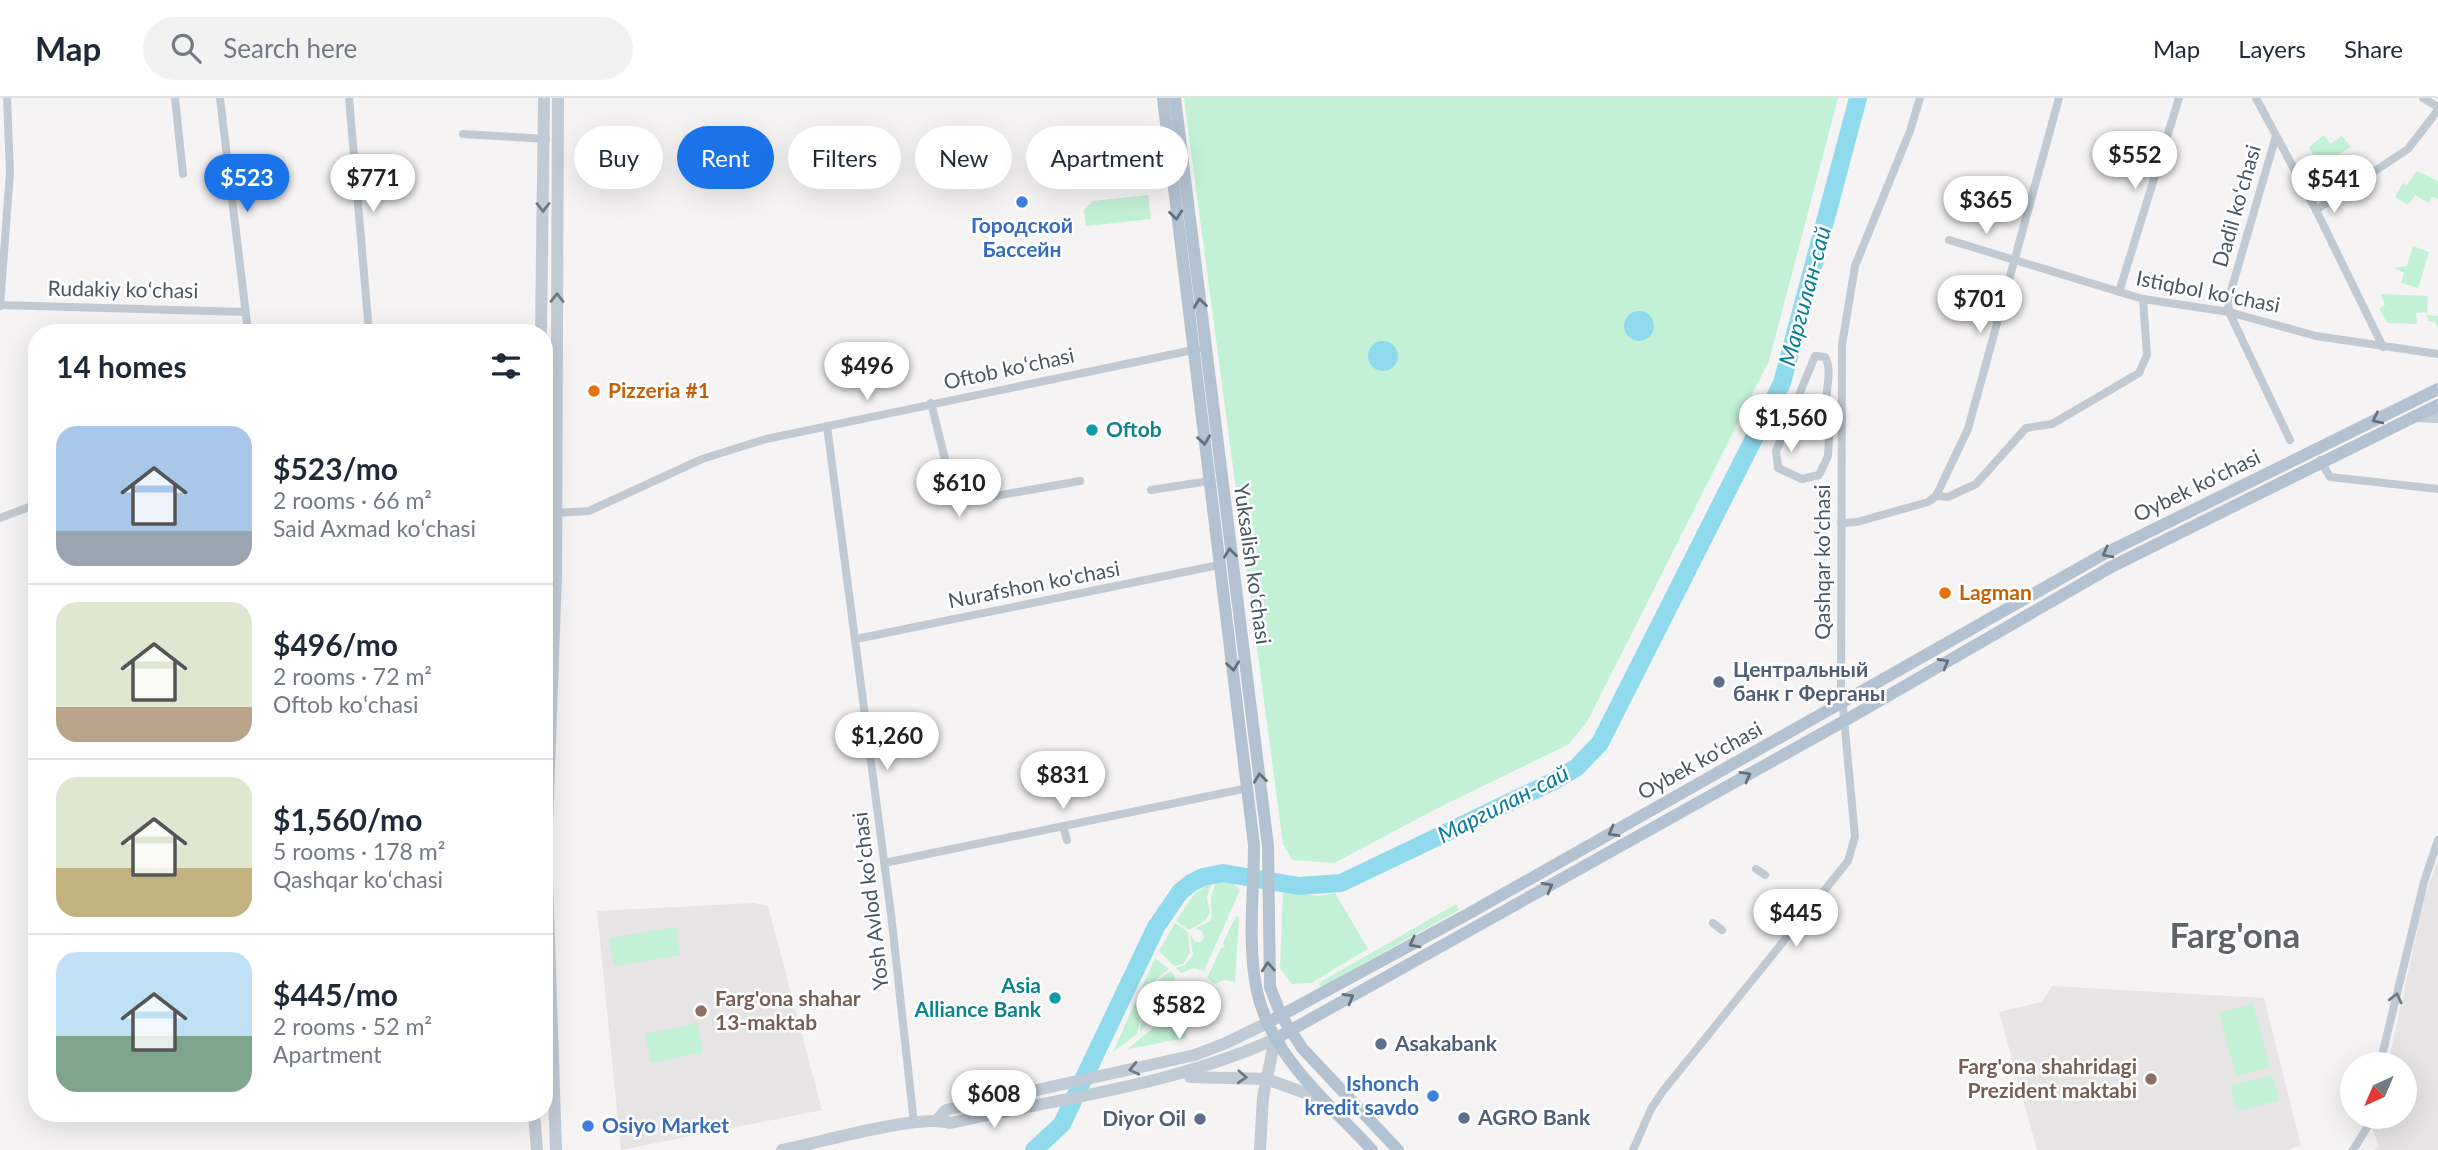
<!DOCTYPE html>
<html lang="en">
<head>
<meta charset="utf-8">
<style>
	body { margin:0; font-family:Lato,sans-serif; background:#f2f2f3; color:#1f2937; height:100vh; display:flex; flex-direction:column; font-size:26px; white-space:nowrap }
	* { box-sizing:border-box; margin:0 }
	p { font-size:23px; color:#747a83 }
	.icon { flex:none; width:38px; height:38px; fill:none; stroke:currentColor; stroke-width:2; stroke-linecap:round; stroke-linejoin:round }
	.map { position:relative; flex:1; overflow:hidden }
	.sheet { position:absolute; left:28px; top:226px; width:525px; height:798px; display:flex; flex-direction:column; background:#fff; border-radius:28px; box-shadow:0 7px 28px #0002 }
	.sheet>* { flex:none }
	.banner { position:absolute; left:574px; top:28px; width:665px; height:63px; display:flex; gap:14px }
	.needle { width:46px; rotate:224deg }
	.fabs { position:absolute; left:2340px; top:954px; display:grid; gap:14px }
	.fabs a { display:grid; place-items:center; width:77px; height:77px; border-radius:50%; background:#fff; box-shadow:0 7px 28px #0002; font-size:35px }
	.price { position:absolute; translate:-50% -60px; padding:0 16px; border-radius:24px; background:#fff; color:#222; font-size:23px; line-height:46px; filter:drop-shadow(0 2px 4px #0008) }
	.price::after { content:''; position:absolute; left:50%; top:42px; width:21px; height:16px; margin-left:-10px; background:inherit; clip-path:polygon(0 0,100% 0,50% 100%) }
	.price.active { background:#1a73e8; color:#fff }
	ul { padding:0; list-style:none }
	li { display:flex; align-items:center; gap:21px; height:175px; padding:0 28px }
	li+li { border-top:2px solid #e0e1e3 }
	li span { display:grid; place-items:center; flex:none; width:196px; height:140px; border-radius:21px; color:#555 }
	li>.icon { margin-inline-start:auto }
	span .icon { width:84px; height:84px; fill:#fffc; stroke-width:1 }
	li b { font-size:30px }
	h2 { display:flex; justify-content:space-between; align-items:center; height:84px; padding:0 28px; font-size:30px }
	.chip { padding:0 24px; border-radius:32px; background:#fff; box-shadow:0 7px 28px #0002; font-size:24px; line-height:63px }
	.chip.active { background:#1a73e8; color:#fff }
	header { display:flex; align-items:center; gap:42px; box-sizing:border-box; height:98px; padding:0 35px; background:#fff; border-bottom:2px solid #e0e1e3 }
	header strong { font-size:33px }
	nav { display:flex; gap:38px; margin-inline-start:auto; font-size:24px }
	.search { width:490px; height:63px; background:#f2f2f3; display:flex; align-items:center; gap:18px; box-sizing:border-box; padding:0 24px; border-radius:38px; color:#747a83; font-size:26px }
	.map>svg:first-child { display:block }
	.education { fill:#e6e4e5 }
	.green { fill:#c3f1d5 }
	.water { fill:#90daee }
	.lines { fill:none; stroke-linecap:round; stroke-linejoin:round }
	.river { stroke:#90daee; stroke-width:18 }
	.minor { stroke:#c1cad2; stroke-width:8 }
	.secondary { stroke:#c1cbd6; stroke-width:12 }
	.primary { stroke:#b3c2d1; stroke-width:12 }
	.oneway { stroke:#6e7984 }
	.oneway2 { stroke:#64717d }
	.oneway3 { stroke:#6e7983 }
	.shop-dot { fill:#3f7fe0; stroke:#fff; stroke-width:2.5 }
	.food-dot { fill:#e8710a; stroke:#fff; stroke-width:2.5 }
	.culture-dot { fill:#0f9aa8; stroke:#fff; stroke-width:2.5 }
	.service-dot { fill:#5c6f8a; stroke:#fff; stroke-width:2.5 }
	.education-dot { fill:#8d6e63; stroke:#fff; stroke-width:2.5 }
	.labels { text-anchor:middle; stroke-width:5; stroke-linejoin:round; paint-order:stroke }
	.street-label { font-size:21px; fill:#4a5661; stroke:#fff }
	.shop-label { font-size:21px; font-weight:bold; fill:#366cbe; stroke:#fff }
	.food-label { font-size:21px; font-weight:bold; fill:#c56008; stroke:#fff; text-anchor:start }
	.culture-label { font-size:21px; font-weight:bold; fill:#0d838f; stroke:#fff; text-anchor:start }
	.service-label { font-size:21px; font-weight:bold; fill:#4e5e75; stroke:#fff; text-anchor:start }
	.education-label { font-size:21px; font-weight:bold; fill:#785e54; stroke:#fff; text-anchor:start }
	.water-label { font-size:23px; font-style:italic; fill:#0c7c9b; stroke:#fff }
	.town-label { font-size:35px; font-weight:bold; fill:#5f6368; stroke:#fff }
</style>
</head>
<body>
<header>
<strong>Map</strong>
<div class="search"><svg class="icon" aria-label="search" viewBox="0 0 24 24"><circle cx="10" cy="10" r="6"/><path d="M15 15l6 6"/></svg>Search here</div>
<nav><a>Map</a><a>Layers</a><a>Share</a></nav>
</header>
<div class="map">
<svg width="2438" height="1052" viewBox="0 0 2438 1052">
	<rect width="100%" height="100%" fill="#f5f3f3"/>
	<g class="education">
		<polygon points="2438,760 2438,1052 2375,1052 2379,1047 2372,1030 2375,1019 2404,1018 2404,966 2388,966 2424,801"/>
		<polygon points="754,805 768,808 822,1012 621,1052 597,813"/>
		<polygon points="2052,888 2264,900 2301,1048 2287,1052 2037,1052 1999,914 2042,904"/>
	</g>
	<g class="green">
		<polygon points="1184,0 1838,0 1769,263 1587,624 1569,646 1438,710 1334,765 1292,762 1283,746"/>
		<polygon points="2324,37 2330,46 2342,38 2351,49 2319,68 2309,49"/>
		<polygon points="1141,47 1144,71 1089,77 1078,70 1076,54"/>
		<polygon points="2329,64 2347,89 2321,106 2316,95 2330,87 2320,69"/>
		<polygon points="2417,73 2438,83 2438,101 2432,99 2429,105 2415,97 2408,107 2395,99 2403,85 2407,87"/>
		<polygon points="1148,97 1151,121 1086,128 1084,112 1093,103"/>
		<polygon points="2413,148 2429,154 2418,190 2401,185 2404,175 2394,170 2407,168"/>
		<polygon points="2381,196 2428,198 2427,217 2438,218 2438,229 2435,224 2428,223 2426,214 2416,215 2417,226 2387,225 2379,210 2385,207"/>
		<path d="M1230,783L1240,792L1204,873L1194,870L1181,875L1176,870L1185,867L1193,857L1190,836L1195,844H1200L1204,840L1202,833L1195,830C1221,821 1209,818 1211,800C1211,795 1215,789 1216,784Z"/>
		<polygon points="1212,784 1207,800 1210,814 1206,822 1189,832 1176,823 1195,795"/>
		<polygon points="1283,793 1318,798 1335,795 1368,851 1311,885 1292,886 1280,870"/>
		<polygon points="1456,806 1459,812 1321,889 1319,885"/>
		<polygon points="1236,818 1239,819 1235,884 1224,882 1215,886 1207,880 1221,850 1225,849 1223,845"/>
		<polygon points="1175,825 1188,834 1190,855 1183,866 1174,868 1159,853"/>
		<polygon points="676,829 680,857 614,868 609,840"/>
		<polygon points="1155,860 1169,871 1155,882 1158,908 1141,919 1137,936 1113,954"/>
		<polygon points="1171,873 1175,878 1171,897 1177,904 1152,925 1148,924 1140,935 1141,922 1155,915 1161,908 1158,882"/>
		<polygon points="2253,906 2270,969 2236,978 2219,915"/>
		<polygon points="1180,907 1187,914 1186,940 1128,951"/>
		<polygon points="697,925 703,954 651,965 645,936"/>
		<polygon points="2272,977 2279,1002 2237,1013 2230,988"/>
	</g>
	<g class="water">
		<circle cx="1639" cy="228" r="15"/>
		<circle cx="1383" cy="258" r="15"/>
	</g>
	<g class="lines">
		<polyline class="river" points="1034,1052 1062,1026 1156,829 1180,794 1191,785 1203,779 1223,775 1299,788 1341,785 1554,683 1576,670 1600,645 1782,285 1858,0"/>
		<g class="minor">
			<polyline points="175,0 183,76"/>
			<polyline points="220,0 248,234"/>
			<polyline points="349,0 369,234"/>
			<polyline points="2256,0 2316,112 2383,249"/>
			<polyline points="2423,0 2438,9"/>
			<polyline points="463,36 546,41"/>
			<polyline points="2276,38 2228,203 2229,214 2290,342"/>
			<polyline points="2316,112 2408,51 2438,12"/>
			<polyline points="1949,142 2143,201 2229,214 2316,238 2438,256"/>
			<polyline points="2119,194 2179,0"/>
			<polyline points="0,207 245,214"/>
			<polyline points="0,208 10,74 7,0"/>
			<polyline points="931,305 956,405 1080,383"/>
			<path d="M1830,319C1820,300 1835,276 1825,259L1815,258L1776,353L1778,370L1802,381L1819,377L1828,358L1830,319L1842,318"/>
			<polyline points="827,328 891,816 914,1025"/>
			<polyline points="2320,362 2330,379 2438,391"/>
			<polyline points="1151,392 1209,383"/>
			<polyline points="1936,398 1948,399 1976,386 2026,330 2052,326 2139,275 2147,257 2143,201"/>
			<polyline points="556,415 589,413 702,361 766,341 1198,251"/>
			<polyline points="0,420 37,406"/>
			<polyline points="1841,425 1857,424 1928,404 1936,398 1968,331 2059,0"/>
			<polyline points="856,541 1219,467"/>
			<polyline points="1063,728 1067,742"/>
			<polyline points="884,765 1248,690"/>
			<polyline points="1756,771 1765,777"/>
			<polyline points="1713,825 1722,832"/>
			<polyline points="2380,966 2424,784 2438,742"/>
			<polyline points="1633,1052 1651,1011 1663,993 1848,763 1855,739 1841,588 1842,247 1855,168 1910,33 1920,0"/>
			<polyline points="2353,1052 2368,1028 2370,1018"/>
		</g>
		<g class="secondary">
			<polyline points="541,234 544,0"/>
			<polyline points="2415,318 2438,319"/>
			<polyline points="1190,979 1266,981 1322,1001"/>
			<polyline points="534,1015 537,1052"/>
			<polyline points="938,1021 946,1012 1195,957 1226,945 1267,925"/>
			<polyline points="556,1052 546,753 556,476 558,0"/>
			<path d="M782,1052C818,1045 921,1015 950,1025C1060,1000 1171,988 1275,941"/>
			<polyline points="1260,1052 1263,999 1275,941"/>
		</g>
		<g class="primary">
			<path d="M1163,0L1254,747C1254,794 1247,847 1257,893C1271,959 1329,1005 1372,1052"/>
			<polyline points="1175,0 1268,748 1270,889 1281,917 1302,950 1398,1052"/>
			<polyline points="1267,925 1468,816 2104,456 2438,291"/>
			<polyline points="1275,941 1846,622 2111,469 2438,307"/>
		</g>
	</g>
	<defs><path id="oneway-chevron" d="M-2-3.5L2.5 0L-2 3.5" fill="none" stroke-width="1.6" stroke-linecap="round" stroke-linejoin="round" transform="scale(1.75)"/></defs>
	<g class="oneway">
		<use href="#oneway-chevron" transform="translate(543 109) rotate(90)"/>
		<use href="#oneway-chevron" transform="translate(557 200) rotate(-90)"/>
		<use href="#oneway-chevron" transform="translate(1134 971) rotate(167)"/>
		<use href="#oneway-chevron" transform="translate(1242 979) rotate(3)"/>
	</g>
	<g class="oneway2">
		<use href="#oneway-chevron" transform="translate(1176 117) rotate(84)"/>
		<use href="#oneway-chevron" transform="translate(1200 205) rotate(-97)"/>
		<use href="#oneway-chevron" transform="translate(2377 321) rotate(154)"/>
		<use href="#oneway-chevron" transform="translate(1204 342) rotate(82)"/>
		<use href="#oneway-chevron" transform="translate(1230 455) rotate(-97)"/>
		<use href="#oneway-chevron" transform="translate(2107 455) rotate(152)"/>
		<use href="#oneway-chevron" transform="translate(1944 565) rotate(-30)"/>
		<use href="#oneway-chevron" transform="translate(1233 568) rotate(82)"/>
		<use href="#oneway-chevron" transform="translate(1746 678) rotate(-29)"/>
		<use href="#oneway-chevron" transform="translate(1260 680) rotate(-97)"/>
		<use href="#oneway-chevron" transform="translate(1613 734) rotate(151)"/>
		<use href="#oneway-chevron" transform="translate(1548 789) rotate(-29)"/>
		<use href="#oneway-chevron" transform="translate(1414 845) rotate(152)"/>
		<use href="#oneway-chevron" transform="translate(1268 869) rotate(-94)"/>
		<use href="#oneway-chevron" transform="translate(1349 900) rotate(-29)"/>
	</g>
	<use class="oneway3" href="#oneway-chevron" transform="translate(2396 900) rotate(-76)"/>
	<g class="shop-dot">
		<circle cx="1022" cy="104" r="7"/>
		<circle cx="1433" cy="998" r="7"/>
		<circle cx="588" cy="1028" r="7"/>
	</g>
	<g class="food-dot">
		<circle cx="594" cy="293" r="7"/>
		<circle cx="1945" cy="495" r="7"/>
	</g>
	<g class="culture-dot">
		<circle cx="1092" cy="332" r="7"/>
		<circle cx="1055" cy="900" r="7"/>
	</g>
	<g class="service-dot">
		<circle cx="1719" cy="584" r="7"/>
		<circle cx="1381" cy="946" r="7"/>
		<circle cx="1464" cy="1020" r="7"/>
		<circle cx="1200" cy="1021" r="7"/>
	</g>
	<g class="education-dot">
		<circle cx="701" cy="913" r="7"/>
		<circle cx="2151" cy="981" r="7"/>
	</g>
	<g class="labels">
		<g class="street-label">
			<text transform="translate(2237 108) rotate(-74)" y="7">Dadil koʻchasi</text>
			<text transform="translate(123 192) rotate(1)" y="7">Rudakiy koʻchasi</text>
			<text transform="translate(2208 194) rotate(11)" y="7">Istiqbol koʻchasi</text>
			<text transform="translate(1009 271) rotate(-12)" y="7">Oftob koʻchasi</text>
			<text transform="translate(2197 388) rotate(-26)" y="7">Oybek ko‘chasi</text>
			<text transform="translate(1823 464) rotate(-90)" y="7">Qashqar koʻchasi</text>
			<text transform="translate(1252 466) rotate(82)" y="7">Yuksalish koʻchasi</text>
			<text transform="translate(1034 487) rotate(-11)" y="7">Nurafshon ko'chasi</text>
			<text transform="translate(1700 663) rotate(-29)" y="7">Oybek ko‘chasi</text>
			<text transform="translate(871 803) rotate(-97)" y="7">Yosh Avlod koʻchasi</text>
		</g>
		<g class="shop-label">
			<text x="1022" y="135">Городской<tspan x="1022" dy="24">Бассейн</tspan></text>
			<text x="1419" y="993" text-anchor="end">Ishonch<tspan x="1419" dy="24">kredit savdo</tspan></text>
			<text x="602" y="1035" text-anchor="start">Osiyo Market</text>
		</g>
		<g class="food-label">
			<text x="608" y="300">Pizzeria #1</text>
			<text x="1959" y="502">Lagman</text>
		</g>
		<g class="culture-label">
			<text x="1106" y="339">Oftob</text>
			<text x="1041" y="895" text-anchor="end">Asia<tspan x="1041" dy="24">Alliance Bank</tspan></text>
		</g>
		<g class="service-label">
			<text x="1733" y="579">Центральный<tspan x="1733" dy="24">банк г Ферганы</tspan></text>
			<text x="1395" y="953">Asakabank</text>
			<text x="1478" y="1027">AGRO Bank</text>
			<text x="1186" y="1028" text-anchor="end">Diyor Oil</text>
		</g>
		<g class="education-label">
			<text x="715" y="908">Farg'ona shahar<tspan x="715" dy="24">13-maktab</tspan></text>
			<text x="2137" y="976" text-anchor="end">Farg'ona shahridagi<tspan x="2137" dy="24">Prezident maktabi</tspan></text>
		</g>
		<g class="water-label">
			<text transform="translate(1805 198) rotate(-75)" y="8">Маргилан-сай</text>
			<text transform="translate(1503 706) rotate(-27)" y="8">Маргилан-сай</text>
		</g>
		<g class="town-label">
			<text x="2235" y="850">Farg'ona</text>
		</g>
	</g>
</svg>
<div class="fabs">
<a><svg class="needle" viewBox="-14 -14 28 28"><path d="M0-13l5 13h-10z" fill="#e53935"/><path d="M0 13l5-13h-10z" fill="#747a83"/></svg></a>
</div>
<b class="price" style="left:2135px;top:93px">$552</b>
<b class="price active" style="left:247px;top:116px">$523</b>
<b class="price" style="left:373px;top:116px">$771</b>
<b class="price" style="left:2334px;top:117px">$541</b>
<b class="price" style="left:1986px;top:138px">$365</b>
<b class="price" style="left:1980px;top:237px">$701</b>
<b class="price" style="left:867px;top:304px">$496</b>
<b class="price" style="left:1791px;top:356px">$1,560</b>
<b class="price" style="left:959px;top:421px">$610</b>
<b class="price" style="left:887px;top:674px">$1,260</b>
<b class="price" style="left:1063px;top:713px">$831</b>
<b class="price" style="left:1796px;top:851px">$445</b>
<b class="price" style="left:1179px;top:943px">$582</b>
<b class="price" style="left:994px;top:1032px">$608</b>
<div class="banner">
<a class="chip">Buy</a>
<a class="chip active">Rent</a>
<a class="chip">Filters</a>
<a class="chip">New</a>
<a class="chip">Apartment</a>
</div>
<section class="sheet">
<h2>14 homes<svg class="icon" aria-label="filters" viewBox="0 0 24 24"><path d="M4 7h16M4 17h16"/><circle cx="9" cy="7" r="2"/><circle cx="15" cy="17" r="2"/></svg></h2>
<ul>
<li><span style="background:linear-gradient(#a9c7e8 75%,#9aa5b1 0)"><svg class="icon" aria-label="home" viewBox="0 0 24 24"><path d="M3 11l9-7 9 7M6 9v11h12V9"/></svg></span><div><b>$523/mo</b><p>2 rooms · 66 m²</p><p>Said Axmad koʻchasi</p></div></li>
<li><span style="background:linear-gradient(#dfe7d0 75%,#b9a48a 0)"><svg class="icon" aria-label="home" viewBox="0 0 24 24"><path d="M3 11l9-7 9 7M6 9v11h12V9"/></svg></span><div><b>$496/mo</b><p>2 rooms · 72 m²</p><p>Oftob koʻchasi</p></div></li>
<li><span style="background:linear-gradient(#dfe7d0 65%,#c2b280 0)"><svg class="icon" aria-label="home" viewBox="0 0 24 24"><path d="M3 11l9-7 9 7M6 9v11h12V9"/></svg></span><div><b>$1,560/mo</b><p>5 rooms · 178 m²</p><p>Qashqar koʻchasi</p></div></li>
<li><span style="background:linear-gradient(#bfe0f5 60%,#7fa58c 0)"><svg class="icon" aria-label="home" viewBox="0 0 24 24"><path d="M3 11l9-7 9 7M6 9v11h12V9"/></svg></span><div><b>$445/mo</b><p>2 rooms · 52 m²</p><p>Apartment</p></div></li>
</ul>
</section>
</div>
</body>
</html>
